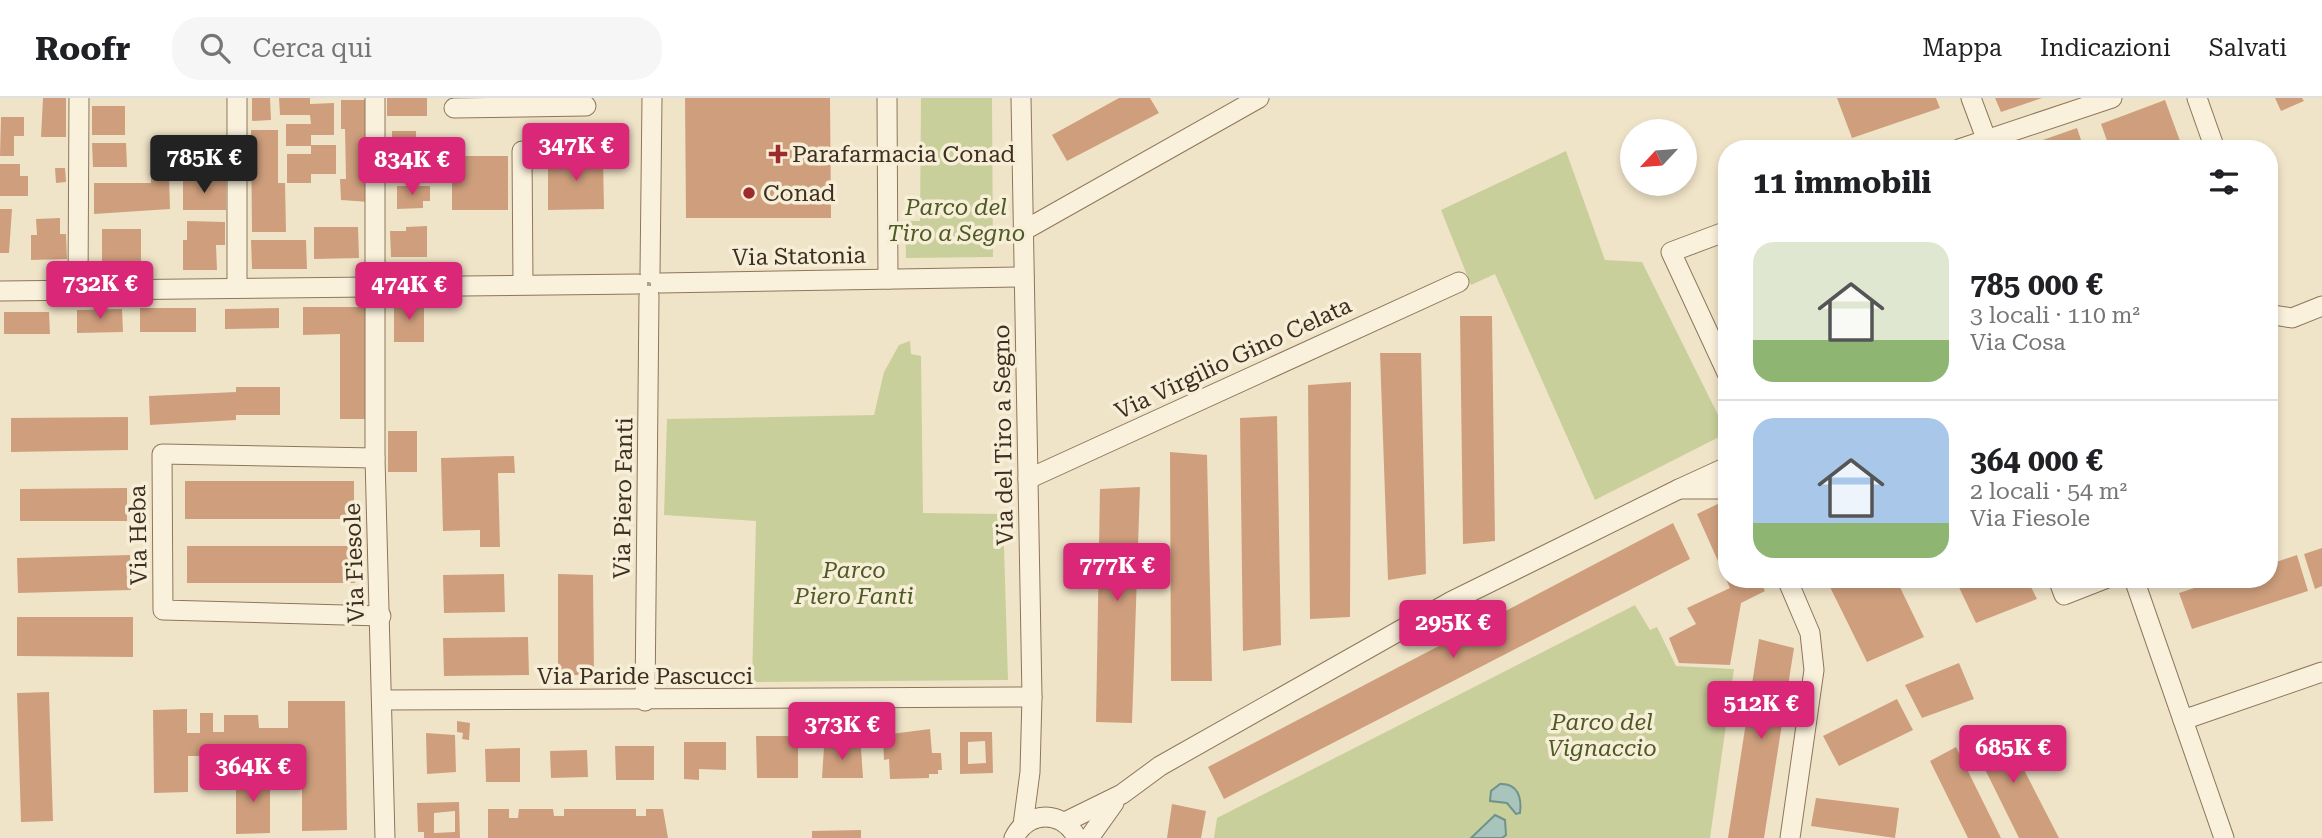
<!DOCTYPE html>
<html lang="it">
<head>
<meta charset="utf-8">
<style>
	body { margin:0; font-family:"Roboto Serif",serif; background:#f6f6f6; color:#202124; height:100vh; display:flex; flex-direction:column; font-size:26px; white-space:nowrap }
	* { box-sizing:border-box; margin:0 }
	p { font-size:23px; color:#757577 }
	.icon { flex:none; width:38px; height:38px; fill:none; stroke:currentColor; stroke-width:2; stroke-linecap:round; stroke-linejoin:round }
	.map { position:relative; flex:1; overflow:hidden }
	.sheet { position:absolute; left:1718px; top:42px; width:560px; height:448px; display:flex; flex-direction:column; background:#fff; border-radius:28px; box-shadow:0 4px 10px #0003 }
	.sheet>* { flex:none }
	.needle { width:46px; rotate:244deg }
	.fabs { position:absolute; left:1620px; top:21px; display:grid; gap:14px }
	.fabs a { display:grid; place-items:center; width:77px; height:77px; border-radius:50%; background:#fff; box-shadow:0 4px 10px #0003; font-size:35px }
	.price { position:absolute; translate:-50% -60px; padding:0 16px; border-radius:7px; background:#db2777; color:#fff; font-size:23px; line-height:46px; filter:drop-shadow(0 2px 4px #0008) }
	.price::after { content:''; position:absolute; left:50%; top:42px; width:21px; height:16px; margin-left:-10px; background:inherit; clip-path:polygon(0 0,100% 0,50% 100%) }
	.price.on { background:#222; color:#fff }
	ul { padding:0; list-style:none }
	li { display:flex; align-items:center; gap:21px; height:175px; padding:0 35px }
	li+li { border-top:2px solid #e0e0e0 }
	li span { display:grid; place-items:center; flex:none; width:196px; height:140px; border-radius:21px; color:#555 }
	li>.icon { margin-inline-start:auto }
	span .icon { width:84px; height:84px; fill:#fffc; stroke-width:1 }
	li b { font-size:30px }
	h2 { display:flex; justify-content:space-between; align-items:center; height:84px; padding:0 35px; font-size:30px }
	header { display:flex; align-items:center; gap:42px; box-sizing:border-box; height:98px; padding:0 35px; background:#fff; border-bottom:2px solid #e0e0e0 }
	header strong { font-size:33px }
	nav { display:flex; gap:38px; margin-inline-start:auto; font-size:24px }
	.search { width:490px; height:63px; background:#f6f6f6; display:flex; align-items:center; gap:18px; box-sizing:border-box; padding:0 24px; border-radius:28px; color:#757577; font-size:26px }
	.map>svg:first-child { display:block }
	.green { fill:#c9cf9b }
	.water { fill:#a9c4bc; stroke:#6f938a; stroke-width:2 }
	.building { fill:#cf9f7d; fill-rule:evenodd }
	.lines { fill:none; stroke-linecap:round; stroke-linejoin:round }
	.minor-casing { stroke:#8d765c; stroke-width:21 }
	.minor { stroke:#faf1dc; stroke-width:19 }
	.poi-dot { fill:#9e2a2b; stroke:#f7eed8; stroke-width:2.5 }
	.labels { text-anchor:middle; stroke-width:7; stroke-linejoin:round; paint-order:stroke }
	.poi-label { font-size:23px; fill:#3d2e20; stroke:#f7eed8; text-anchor:start }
	.park-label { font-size:23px; font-style:italic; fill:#4d5a26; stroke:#f7eed8 }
	.street-label { font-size:23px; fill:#3d2e20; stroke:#f7eed8 }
</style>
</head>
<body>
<header>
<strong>Roofr</strong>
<div class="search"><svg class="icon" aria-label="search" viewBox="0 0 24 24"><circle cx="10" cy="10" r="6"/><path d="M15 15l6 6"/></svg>Cerca qui</div>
<nav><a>Mappa</a><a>Indicazioni</a><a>Salvati</a></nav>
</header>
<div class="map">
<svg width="2322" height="740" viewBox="0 0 2322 740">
	<rect width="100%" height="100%" fill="#f0e4c8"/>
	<g class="green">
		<polygon points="921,0 992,0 993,159 906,160 905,123 920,123"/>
		<polygon points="1566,53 1605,162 1642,164 1727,335 1595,402 1495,176 1471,187 1441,112"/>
		<polygon points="910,243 911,256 921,258 923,415 1003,416 1008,582 752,584 756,423 664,417 667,321 874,317 884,274 899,247"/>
		<polygon points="1635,507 1650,532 1657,529 1676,568 1734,571 1710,740 1214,740 1217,720"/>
	</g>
	<g class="water">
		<path d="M1500,686C1518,685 1522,700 1520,715L1516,716L1507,705L1490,703L1491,693Z"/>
		<polygon points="1495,717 1505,722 1506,737 1502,740 1471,740"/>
	</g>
	<g class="building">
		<polygon points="43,0 66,0 66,39 41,39"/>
		<polygon points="252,0 270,0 271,22 252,23"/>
		<polygon points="279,0 310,0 310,6 334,5 334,37 311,37 311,47 336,47 336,76 311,76 311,85 287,85 287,56 311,56 311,48 286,48 286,26 311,26 310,17 280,17"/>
		<rect x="387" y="0" width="40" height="18"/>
		<polygon points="685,0 830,0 831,120 686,120"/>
		<polygon points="1119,0 1150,0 1159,15 1067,63 1052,37"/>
		<polygon points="1837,0 1936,0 1940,10 1852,40"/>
		<polygon points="1995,0 2042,0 2001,14"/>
		<polygon points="2275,0 2302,0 2304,3 2281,13"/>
		<polygon points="341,2 368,2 369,104 341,102 340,81 346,81 345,31 341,31"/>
		<polygon points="2165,2 2183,51 2110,51 2101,26"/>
		<rect x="92" y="8" width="33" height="29"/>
		<polygon points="1,19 24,19 24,38 14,38 14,58 0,58"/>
		<polygon points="2077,30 2084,51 2020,51 2020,50"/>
		<polygon points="251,32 278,32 278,85 285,85 286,134 252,134"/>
		<polygon points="392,33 416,33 416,59 427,59 428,72 392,72"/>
		<polygon points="188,37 227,37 227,70 189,70"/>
		<polygon points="92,45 126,45 127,69 93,69"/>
		<rect x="153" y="47" width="17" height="18"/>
		<rect x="452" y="58" width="56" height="54"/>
		<polygon points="548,59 603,59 604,111 548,112"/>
		<polygon points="0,66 20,66 20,78 28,78 28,98 0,98"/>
		<polygon points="55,70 65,70 66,84 56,85"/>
		<polygon points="151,78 169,78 170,111 94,116 94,85 151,85"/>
		<rect x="183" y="82" width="43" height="30"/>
		<polygon points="397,88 430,88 430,103 423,103 423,110 397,111"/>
		<polygon points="0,111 12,111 9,155 0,155"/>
		<polygon points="60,120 60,136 66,136 67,161 31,162 31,137 37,137 36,121"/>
		<polygon points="187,123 225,124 225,147 216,147 217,172 183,172 183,142 187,142"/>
		<polygon points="427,128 427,159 391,159 390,133 406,133 406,129"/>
		<polygon points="314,129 358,129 359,160 314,161"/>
		<polygon points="102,131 141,131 141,167 102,168"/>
		<polygon points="251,142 306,142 307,171 252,171"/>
		<rect x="394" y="205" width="30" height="39"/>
		<polygon points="303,209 368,209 369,321 340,321 340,236 303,237"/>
		<rect x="140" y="210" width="56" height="24"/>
		<polygon points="279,210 279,230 225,231 225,211"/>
		<polygon points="122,211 123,234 77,235 77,212"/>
		<polygon points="4,214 49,214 50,236 4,236"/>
		<polygon points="1460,218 1492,218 1495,443 1463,446"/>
		<polygon points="1380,255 1421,255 1426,476 1388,482"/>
		<polygon points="1351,284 1350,519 1310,521 1308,287"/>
		<polygon points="236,289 280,289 280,317 236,317 236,322 150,327 149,298 236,294"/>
		<polygon points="1277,318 1281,547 1243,553 1240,320"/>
		<polygon points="128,319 128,352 11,354 11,320"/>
		<rect x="388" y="333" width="29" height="41"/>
		<polygon points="1170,354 1207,357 1212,583 1171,583"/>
		<polygon points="514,358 515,375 498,375 500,449 480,449 480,432 443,433 441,360"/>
		<rect x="185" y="383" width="169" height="38"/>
		<polygon points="1140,389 1132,625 1096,624 1100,391"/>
		<polygon points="127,390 127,423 20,423 20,391"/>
		<polygon points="1726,402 1727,481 1759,481 1765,493 1741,505 1730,567 1679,565 1669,540 1696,526 1687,510 1730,490 1697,416"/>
		<polygon points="1673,425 1690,461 1224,701 1208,669"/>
		<rect x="187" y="448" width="168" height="37"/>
		<polygon points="2322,450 2322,488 2315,491 2304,456"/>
		<polygon points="130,457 131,492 18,495 17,460"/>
		<polygon points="2297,457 2308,493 2192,531 2179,495 2222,481 2270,481 2270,466"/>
		<polygon points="504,476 505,514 444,515 443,477"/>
		<polygon points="558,476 593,477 594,577 558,577"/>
		<polygon points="1826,481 1896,481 1924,539 1867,564"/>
		<polygon points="1955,481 2027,481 2037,501 1976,525"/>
		<polygon points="17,519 133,519 133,559 17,558"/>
		<polygon points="528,539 529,577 444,578 443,540"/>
		<polygon points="1759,541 1794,550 1764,740 1728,740"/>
		<polygon points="1959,565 1974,601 1922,620 1905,587"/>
		<polygon points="49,594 53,723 21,724 17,595"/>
		<polygon points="1897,601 1913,632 1839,668 1823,638"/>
		<polygon points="288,603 345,603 347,732 302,733 302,663 279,663 279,647 259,647 259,657 213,658 213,669 200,669 200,658 188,658 188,694 154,695 153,612 187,611 187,635 200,635 200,615 213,615 213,634 224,634 224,617 258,617 259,630 288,630"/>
		<polygon points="457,623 470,625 469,642 462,641 463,635 457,634"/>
		<polygon points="2001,627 2059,740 2019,740 1970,641"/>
		<polygon points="930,631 932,655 941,655 942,672 938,672 938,676 929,676 929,680 890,681 889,661 884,662 883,637"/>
		<path d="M960,634H992L993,675L960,676ZM985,643L986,665L968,666V644Z"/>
		<polygon points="426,635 455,637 456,674 427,676"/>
		<polygon points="756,638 798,638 798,680 757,680"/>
		<polygon points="684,644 726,644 726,672 699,671 699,682 684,681"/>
		<polygon points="829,647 861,650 863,680 822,680 824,649"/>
		<polygon points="615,648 654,648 654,682 616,682"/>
		<polygon points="1956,649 2001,740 1968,740 1930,663"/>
		<polygon points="520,650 520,684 486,684 485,651"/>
		<polygon points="587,652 588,679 551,680 550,653"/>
		<polygon points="236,677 270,677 270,735 236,736"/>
		<polygon points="1816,700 1899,710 1895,740 1811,728"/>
		<path d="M459,704L460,740H424V734H418L417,705ZM455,713V734L434,735V715Z"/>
		<polygon points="1172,706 1206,713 1201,740 1167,740"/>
		<polygon points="488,711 509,711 509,720 518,720 519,711 553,711 554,718 564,718 564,711 636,711 636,718 646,718 646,711 663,711 668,740 488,740"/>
		<polygon points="861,732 861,740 812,740 812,733"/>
	</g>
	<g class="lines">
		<defs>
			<g id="minor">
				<polyline points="237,0 237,190"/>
				<polyline points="375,0 375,360 385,740"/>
				<polyline points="887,0 888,181"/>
				<polyline points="1021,0 1032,599 1030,674 1023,727"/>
				<polyline points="1971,0 1990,51"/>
				<polyline points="2197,0 2215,51"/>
				<polyline points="454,10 586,8"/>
				<polyline points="1959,51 2112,0"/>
				<polyline points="522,53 523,186"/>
				<polyline points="1023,133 1259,0"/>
				<polyline points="1727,133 1671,154 1727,275"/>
				<polyline points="650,175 652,0"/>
				<polyline points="660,185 1024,179"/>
				<polyline points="78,192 79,0"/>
				<polyline points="0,193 638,186"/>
				<polyline points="2274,217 2292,220 2322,208"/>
				<polyline points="375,360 162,356 163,512 381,518"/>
				<polyline points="1727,369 1679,391 1727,391"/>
				<polyline points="1028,381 1459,184"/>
				<polyline points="1787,481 1810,535 1814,572 1790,740"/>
				<polyline points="2058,481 2064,497 2105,481"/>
				<polyline points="2134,481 2224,740"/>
				<polyline points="383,602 1032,599"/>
				<polyline points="645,603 649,197"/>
				<polyline points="2183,622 2322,574"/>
				<polyline points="1065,724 1122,696 1160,668 1452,503 1679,391"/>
				<path d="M1014,740C1028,712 1063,712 1077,740"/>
				<polyline points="1089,740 1114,705"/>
			</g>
		</defs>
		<use href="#minor" class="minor-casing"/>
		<use href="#minor" class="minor"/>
	</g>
	<g class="poi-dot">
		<path d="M774.5 45.5h7v7h7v7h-7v7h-7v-7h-7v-7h7z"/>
		<circle cx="749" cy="95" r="7"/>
	</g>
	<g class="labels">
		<g class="poi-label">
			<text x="792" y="64">Parafarmacia Conad</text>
			<text x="763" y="103">Conad</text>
		</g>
		<g class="park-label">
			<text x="956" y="117">Parco del<tspan x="956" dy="26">Tiro a Segno</tspan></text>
			<text x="854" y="480">Parco<tspan x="854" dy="26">Piero Fanti</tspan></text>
			<text x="1602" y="632">Parco del<tspan x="1602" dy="26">Vignaccio</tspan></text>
		</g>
		<g class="street-label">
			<text transform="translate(799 158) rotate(-1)" y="8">Via Statonia</text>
			<text transform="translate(1233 260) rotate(-25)" y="8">Via Virgilio Gino Celata</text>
			<text transform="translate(1003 337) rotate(-91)" y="8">Via del Tiro a Segno</text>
			<text transform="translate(623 400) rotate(-89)" y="8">Via Piero Fanti</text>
			<text transform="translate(138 437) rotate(-91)" y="8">Via Heba</text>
			<text transform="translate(354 465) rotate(-92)" y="8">Via Fiesole</text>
			<text x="645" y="586">Via Paride Pascucci</text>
		</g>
	</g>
</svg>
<div class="fabs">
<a><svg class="needle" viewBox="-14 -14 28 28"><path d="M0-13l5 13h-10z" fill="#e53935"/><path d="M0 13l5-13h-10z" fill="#757577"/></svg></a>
</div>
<b class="price" style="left:576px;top:85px">347K €</b>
<b class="price on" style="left:204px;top:97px">785K €</b>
<b class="price" style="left:412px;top:99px">834K €</b>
<b class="price" style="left:100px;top:223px">732K €</b>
<b class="price" style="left:409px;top:224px">474K €</b>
<b class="price" style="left:1117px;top:505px">777K €</b>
<b class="price" style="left:1453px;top:562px">295K €</b>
<b class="price" style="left:1761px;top:643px">512K €</b>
<b class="price" style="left:842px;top:664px">373K €</b>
<b class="price" style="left:2013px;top:687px">685K €</b>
<b class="price" style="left:253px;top:706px">364K €</b>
<section class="sheet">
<h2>11 immobili<svg class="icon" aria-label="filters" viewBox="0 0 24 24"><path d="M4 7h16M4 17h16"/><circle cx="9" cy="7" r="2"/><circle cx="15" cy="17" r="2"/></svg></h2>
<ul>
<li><span style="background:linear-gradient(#dfe7d0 70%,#8fb573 0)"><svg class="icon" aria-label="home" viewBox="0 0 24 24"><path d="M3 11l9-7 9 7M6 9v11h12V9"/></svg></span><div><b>785 000 €</b><p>3 locali · 110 m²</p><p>Via Cosa</p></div></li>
<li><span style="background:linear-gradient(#a9c7e8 75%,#8fb573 0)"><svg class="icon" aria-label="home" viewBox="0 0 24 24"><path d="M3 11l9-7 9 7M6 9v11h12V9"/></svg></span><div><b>364 000 €</b><p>2 locali · 54 m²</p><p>Via Fiesole</p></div></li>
</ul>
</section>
</div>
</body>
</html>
